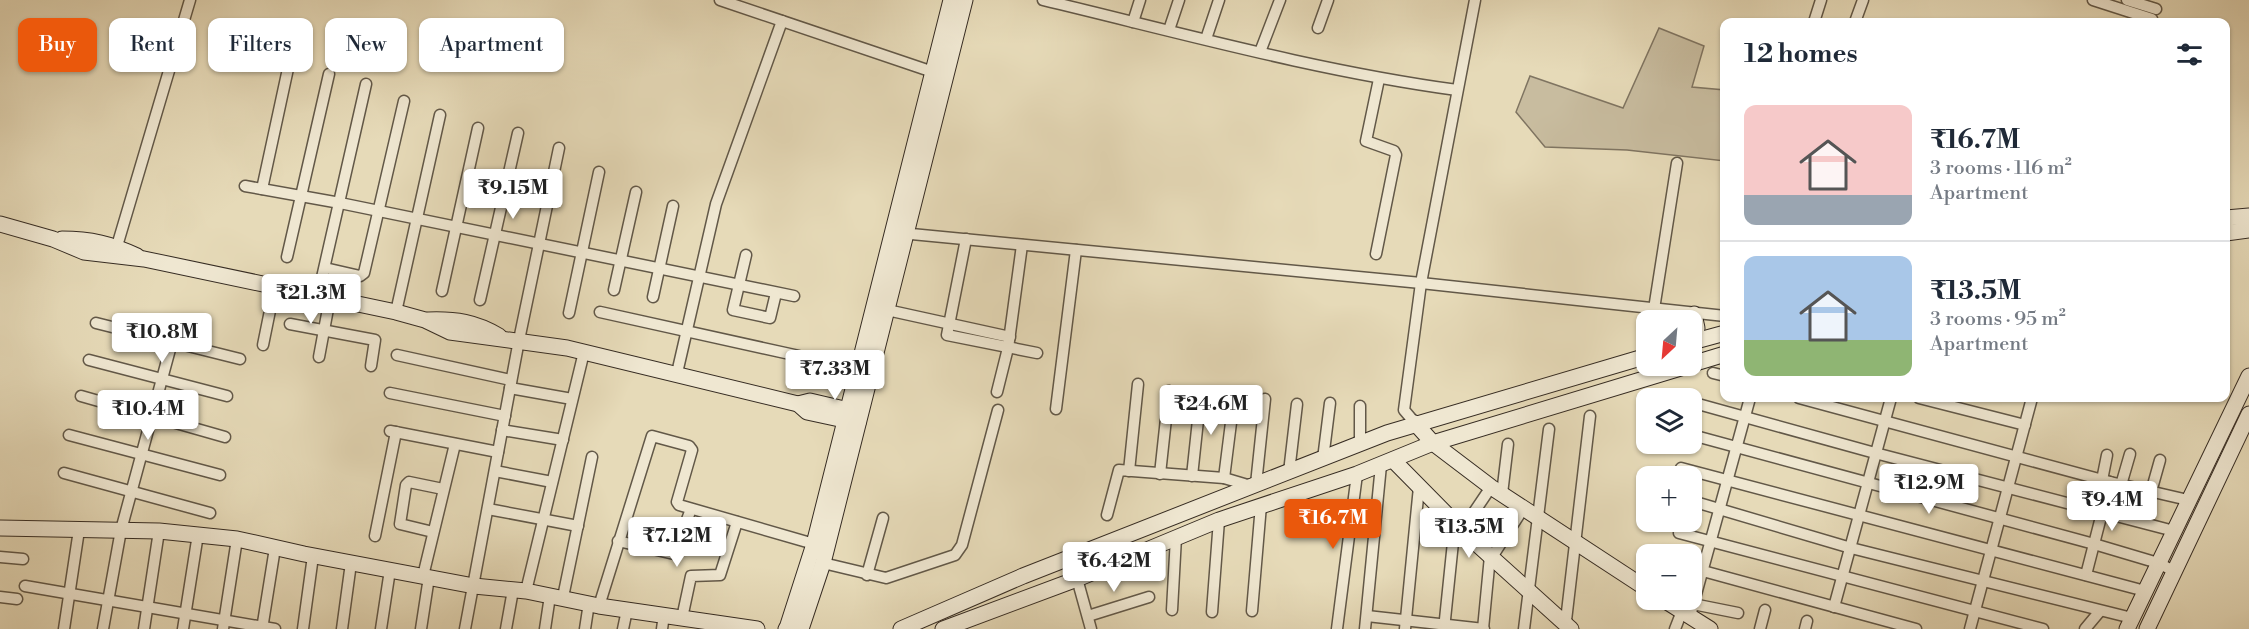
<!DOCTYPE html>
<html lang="en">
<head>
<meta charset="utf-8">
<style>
	body { margin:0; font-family:"Libre Bodoni",serif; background:#f2f2f3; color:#1f2937; height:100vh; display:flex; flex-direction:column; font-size:22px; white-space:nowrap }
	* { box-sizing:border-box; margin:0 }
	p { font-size:20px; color:#747a83 }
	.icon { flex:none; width:33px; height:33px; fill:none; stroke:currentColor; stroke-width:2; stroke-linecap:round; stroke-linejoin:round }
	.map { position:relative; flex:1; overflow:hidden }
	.details { position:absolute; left:1720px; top:18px; width:510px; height:384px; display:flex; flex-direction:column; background:#fff; border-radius:12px; box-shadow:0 2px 4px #0004 }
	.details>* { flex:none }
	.guide { position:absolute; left:18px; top:18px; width:570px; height:54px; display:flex; gap:12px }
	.needle { width:39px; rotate:206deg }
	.fabs { position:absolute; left:1636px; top:310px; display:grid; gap:12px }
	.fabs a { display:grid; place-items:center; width:66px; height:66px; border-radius:12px; background:#fff; box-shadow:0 2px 4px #0004; font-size:30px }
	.price { position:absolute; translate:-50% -51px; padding:0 14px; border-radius:6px; background:#fff; color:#222; font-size:20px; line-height:39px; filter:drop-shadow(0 2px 3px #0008) }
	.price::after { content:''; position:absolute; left:50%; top:36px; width:18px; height:14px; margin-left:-9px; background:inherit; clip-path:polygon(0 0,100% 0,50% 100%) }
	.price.selected { background:#ea580c; color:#fff }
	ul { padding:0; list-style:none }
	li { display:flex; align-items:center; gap:18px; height:150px; padding:0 24px }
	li+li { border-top:2px solid #e0e1e3 }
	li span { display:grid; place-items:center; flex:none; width:168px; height:120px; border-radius:12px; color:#555 }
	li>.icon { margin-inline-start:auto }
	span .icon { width:72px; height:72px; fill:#fffc; stroke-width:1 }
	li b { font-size:26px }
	h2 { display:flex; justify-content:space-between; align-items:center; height:72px; padding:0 24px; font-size:26px }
	.pill { padding:0 21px; border-radius:12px; background:#fff; box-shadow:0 2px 4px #0004; font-size:21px; line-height:54px }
	.pill.selected { background:#ea580c; color:#fff }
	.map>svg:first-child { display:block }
	.green { fill:#c8bc9f; stroke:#7f7461; stroke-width:1.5 }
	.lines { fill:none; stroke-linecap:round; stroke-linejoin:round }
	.street-casing { stroke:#625848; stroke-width:13 }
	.secondary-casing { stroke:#362c23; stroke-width:17 }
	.street { stroke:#efe7d1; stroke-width:10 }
	.secondary { stroke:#efe7d1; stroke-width:15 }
</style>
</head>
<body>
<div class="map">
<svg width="2249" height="629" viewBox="0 0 2249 629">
	<rect width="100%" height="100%" fill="#e6dab8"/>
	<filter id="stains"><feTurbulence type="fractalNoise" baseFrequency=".00333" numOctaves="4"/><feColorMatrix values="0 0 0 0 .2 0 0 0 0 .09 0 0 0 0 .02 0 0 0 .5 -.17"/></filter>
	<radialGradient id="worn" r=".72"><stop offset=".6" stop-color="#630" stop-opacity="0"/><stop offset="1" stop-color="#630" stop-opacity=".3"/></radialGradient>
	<polygon class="green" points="1659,28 1704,46 1692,87 1725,90 1725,161 1627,150 1545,147 1516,112 1530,76 1623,108"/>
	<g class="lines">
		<defs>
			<g id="street">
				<polyline points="720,0 933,72"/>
				<path d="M1043,0C1181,33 1317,71 1457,90"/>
				<polyline points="2093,0 2152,19"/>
				<polyline points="2127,0 2156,9"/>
				<polyline points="1133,22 1140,0"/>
				<polyline points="1814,22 1821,0"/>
				<polyline points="1855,22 1863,0"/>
				<polyline points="1318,28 1328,0"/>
				<polyline points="1169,30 1179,0"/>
				<polyline points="1206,39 1219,0"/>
				<polyline points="1260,52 1280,0"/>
				<polyline points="245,186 340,203 794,296"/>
				<polyline points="262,189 289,64"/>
				<polyline points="901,233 1421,283 1725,316"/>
				<polyline points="966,239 947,335 1037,353"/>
				<polyline points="117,246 190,0"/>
				<polyline points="1376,254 1396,155 1394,151 1366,141 1379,79"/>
				<polyline points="746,255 733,310 770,318 776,293"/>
				<polyline points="287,257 329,74"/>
				<polyline points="325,268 360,276 364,273 404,101"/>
				<polyline points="614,290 636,192"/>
				<polyline points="442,291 478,128"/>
				<polyline points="318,295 366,84"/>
				<polyline points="653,297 673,206"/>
				<polyline points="480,300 518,133"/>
				<polyline points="1654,309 1677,163"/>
				<polyline points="887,310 1010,337"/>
				<polyline points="396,312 440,115"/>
				<polyline points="600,312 799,356"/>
				<polyline points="569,313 599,172"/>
				<polyline points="96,323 240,359"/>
				<polyline points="290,324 375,340 371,366"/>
				<polyline points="263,345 275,286"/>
				<polyline points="397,355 511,380"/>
				<polyline points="319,357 330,298"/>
				<polyline points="89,360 227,396"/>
				<polyline points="677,373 716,204 782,21"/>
				<polyline points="1713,373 1725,376"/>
				<polyline points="510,388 572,399"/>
				<polyline points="997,392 1008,348 1022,245"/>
				<polyline points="390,393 505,416"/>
				<polyline points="81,396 225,437"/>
				<polyline points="1799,398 2110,482 2188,500"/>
				<polyline points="1919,398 2025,425"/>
				<polyline points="1698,404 1875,453 2174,531"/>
				<polyline points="1056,409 1076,250"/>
				<polyline points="1415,423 1404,410 1421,283 1475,0"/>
				<polyline points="502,430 563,440"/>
				<polyline points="390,431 498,452"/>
				<polyline points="69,435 220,475"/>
				<polyline points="1692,435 2094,544 2158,563 2174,571"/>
				<polyline points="1360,444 1360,406"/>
				<polyline points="1323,459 1330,403"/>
				<polyline points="1681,468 2145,591"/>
				<polyline points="495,471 552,482"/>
				<polyline points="1129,471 1138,384"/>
				<polyline points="1289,472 1297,404"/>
				<polyline points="64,473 210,513"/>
				<polyline points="1160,474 1169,391"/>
				<polyline points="1192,476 1201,392"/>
				<polyline points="1224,478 1234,399"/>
				<polyline points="2102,480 2107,455"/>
				<polyline points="1256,484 1265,399"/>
				<polyline points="2121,485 2130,454"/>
				<polyline points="2151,492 2160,460"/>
				<polyline points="1502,494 1508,444"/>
				<polyline points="1692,501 1851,548 2132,618"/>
				<polyline points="488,509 578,526"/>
				<polyline points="1107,515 1119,470 1224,478 1251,486"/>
				<polyline points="1462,530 1491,487"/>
				<polyline points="433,532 400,524 406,485 409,482 443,489"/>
				<polyline points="1679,533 2043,629"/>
				<polyline points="375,536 396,432"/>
				<polyline points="618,541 674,554 691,509"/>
				<polyline points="0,557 23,559"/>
				<polyline points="1071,557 1091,629"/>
				<polyline points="1492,557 1523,509"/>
				<polyline points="823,563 886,578 955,555 962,545 998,410"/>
				<polyline points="1692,568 1916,629"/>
				<polyline points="867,575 883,518"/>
				<polyline points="2086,575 2110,482"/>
				<polyline points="423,576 455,444"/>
				<polyline points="25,586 275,629"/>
				<polyline points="526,591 584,352"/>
				<polyline points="0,597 17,599"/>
				<polyline points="563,597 592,457"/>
				<polyline points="1693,604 1738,613"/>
				<polyline points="599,606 652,436 689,446 692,450 677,502 679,505 814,544"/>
				<polyline points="1834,607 1891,398"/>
				<polyline points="1172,610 1176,537"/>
				<polyline points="1252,611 1261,505"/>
				<polyline points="1212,612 1219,520"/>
				<polyline points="1088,616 1149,597"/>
				<polyline points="1367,616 1484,629"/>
				<polyline points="1690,616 1750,398"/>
				<polyline points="682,618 691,576 720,575 737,522"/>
				<polyline points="64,629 79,530"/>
				<polyline points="103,629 121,530 172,342"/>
				<polyline points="144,629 159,531"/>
				<polyline points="183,629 198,534"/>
				<polyline points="223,629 237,539"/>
				<polyline points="262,629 275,548"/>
				<polyline points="303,629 313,556"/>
				<polyline points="342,629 351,563"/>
				<polyline points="381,629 390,570"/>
				<polyline points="421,629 429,577"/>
				<polyline points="465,629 519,340 559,148"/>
				<polyline points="506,629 513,590"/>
				<polyline points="545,629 550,596"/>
				<polyline points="585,629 589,603"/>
				<polyline points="623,629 627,610"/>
				<polyline points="662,629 664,615"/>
				<polyline points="1337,629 1357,474"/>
				<polyline points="1365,629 1381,465"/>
				<polyline points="1405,629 1419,487"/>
				<polyline points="1444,629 1455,523"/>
				<polyline points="1483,629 1490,556"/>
				<polyline points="1524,629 1549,429"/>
				<polyline points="1565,629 1590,416"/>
				<polyline points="1675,629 1682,611"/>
				<polyline points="1760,629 1765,610"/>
				<polyline points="1805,629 1807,621"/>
				<polyline points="1970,629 2032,398"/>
				<polyline points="2085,629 2100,611"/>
			</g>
			<g id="secondary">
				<polyline points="2226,218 2249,216"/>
				<polyline points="0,224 53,239 84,252 144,259 396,312 425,320 450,332 567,348 798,404 807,412 858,423"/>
				<polyline points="2226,233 2249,230"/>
				<path d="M62,239C90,239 112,244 137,256"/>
				<path d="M428,320C456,319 475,322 499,336"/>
				<polyline points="1692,342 1725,333"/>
				<polyline points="1692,342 1697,328 1694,314"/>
				<polyline points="1692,364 1725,354"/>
				<polyline points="798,404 810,401 857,412"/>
				<polyline points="1415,423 1433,443 1491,487 1647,589"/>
				<polyline points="1393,460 1469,537 1571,629"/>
				<polyline points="0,528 159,531 237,539 304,554 474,586 526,591 599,606 757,629"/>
				<polyline points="1664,600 1710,629"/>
				<polyline points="787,628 814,544 951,0"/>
				<polyline points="786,629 794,624 801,629 823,563 965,0"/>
				<polyline points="901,629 1023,576 1387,433 1647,356"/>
				<polyline points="943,629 1077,579 1219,520 1357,474 1433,443 1687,366"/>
				<polyline points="2127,629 2249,376"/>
				<polyline points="2147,629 2249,414"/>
			</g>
		</defs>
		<use href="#street" class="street-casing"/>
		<use href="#secondary" class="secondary-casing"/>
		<use href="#street" class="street"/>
		<use href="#secondary" class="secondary"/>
	</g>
	<rect width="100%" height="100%" filter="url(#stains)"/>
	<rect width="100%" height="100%" fill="url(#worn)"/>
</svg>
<div class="fabs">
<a><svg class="needle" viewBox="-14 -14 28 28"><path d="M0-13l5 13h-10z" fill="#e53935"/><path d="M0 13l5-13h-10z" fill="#747a83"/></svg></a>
<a><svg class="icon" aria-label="layers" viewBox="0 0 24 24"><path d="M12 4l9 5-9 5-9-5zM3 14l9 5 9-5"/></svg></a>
<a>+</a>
<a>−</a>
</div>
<b class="price" style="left:513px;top:220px">₹9.15M</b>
<b class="price" style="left:311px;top:325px">₹21.3M</b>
<b class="price" style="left:162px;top:364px">₹10.8M</b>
<b class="price" style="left:835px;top:401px">₹7.33M</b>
<b class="price" style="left:1211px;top:436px">₹24.6M</b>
<b class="price" style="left:148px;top:441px">₹10.4M</b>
<b class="price" style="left:1929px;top:515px">₹12.9M</b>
<b class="price" style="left:2112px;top:532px">₹9.4M</b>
<b class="price selected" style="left:1333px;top:550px">₹16.7M</b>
<b class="price" style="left:1469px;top:559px">₹13.5M</b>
<b class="price" style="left:677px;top:568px">₹7.12M</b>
<b class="price" style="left:1114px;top:593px">₹6.42M</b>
<div class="guide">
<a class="pill selected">Buy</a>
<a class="pill">Rent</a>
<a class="pill">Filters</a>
<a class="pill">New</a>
<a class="pill">Apartment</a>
</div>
<section class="details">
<h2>12 homes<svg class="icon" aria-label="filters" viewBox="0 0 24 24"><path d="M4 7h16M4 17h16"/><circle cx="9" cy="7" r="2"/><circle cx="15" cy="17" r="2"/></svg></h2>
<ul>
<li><span style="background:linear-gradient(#f6c9c9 75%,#9aa5b1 0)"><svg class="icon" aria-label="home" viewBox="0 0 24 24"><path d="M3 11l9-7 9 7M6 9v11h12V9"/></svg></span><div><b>₹16.7M</b><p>3 rooms · 116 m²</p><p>Apartment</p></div></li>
<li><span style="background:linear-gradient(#a9c7e8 70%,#8fb573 0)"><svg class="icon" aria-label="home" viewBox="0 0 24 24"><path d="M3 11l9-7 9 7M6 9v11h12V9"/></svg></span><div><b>₹13.5M</b><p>3 rooms · 95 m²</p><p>Apartment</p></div></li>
</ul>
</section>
</div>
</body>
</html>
